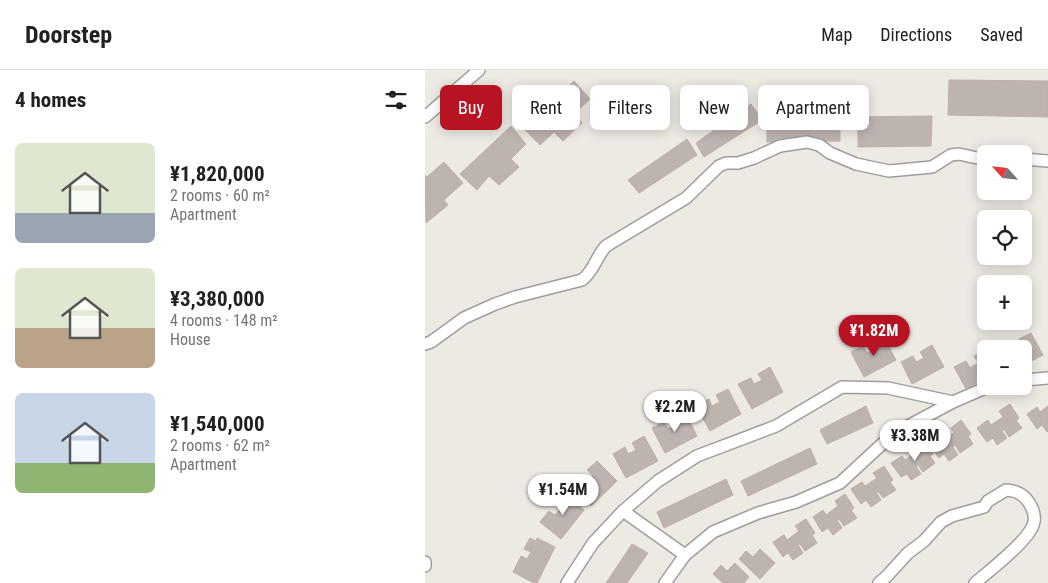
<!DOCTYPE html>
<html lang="en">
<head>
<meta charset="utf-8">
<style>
	body { margin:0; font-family:"Roboto Condensed",sans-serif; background:#f2f2f2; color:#202124; height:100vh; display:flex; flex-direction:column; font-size:19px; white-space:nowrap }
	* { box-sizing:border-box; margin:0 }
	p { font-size:16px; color:#757577 }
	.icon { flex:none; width:28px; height:28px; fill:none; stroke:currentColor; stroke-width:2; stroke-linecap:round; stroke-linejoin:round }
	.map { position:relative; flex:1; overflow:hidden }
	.side { display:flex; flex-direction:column; background:#fff; width:425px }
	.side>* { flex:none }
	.banner { position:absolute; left:15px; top:15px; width:475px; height:45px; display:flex; gap:10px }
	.needle { width:32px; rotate:297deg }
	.tools { position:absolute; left:552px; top:75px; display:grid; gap:10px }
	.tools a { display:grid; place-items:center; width:55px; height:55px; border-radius:8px; background:#fff; box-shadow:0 2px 12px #0003; font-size:25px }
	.price { position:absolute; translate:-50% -42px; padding:0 11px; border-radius:18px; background:#fff; color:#222; font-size:16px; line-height:32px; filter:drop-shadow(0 1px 2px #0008) }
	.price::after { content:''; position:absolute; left:50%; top:30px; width:15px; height:11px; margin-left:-8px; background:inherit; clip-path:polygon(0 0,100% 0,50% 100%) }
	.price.current { background:#b71322; color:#fff }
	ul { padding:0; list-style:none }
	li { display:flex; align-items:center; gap:15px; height:125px; padding:0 15px }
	li span { display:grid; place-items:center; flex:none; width:140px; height:100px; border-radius:8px; color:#555 }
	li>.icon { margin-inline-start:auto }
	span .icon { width:60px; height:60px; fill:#fffc; stroke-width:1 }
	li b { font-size:21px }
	h2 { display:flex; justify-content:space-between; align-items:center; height:60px; padding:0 15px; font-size:21px }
	.pill { padding:0 18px; border-radius:8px; background:#fff; box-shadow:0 2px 12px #0003; font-size:18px; line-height:45px }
	.pill.current { background:#b71322; color:#fff }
	header { display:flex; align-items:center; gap:30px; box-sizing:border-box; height:70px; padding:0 25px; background:#fff; border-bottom:1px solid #e0e0e0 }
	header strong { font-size:24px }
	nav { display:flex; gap:28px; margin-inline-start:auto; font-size:18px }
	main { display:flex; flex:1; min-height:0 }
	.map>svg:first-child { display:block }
	.building { fill:#bdb4b0; stroke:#bdafa7 }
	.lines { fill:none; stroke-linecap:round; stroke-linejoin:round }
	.street-casing { stroke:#9e9e9e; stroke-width:14 }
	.street { stroke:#fff; stroke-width:11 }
</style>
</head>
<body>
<header>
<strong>Doorstep</strong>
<nav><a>Map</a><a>Directions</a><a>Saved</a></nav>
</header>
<main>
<section class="side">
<h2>4 homes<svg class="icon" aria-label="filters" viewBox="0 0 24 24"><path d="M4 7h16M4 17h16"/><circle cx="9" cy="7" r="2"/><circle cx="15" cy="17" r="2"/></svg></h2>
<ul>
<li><span style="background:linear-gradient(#dfe7d0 70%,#9aa5b1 0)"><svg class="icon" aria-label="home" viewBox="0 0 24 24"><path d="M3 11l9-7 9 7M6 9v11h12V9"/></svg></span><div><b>¥1,820,000</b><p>2 rooms · 60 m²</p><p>Apartment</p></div></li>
<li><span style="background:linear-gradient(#dfe7d0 60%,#b9a48a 0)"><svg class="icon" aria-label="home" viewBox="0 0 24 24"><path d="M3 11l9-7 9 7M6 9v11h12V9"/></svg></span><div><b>¥3,380,000</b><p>4 rooms · 148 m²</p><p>House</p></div></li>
<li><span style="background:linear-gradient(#c9d6e8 70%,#8fb573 0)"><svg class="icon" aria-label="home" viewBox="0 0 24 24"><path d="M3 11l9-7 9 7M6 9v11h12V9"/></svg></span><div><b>¥1,540,000</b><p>2 rooms · 62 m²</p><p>Apartment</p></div></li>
</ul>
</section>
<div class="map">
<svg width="623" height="513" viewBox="0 0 623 513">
	<rect width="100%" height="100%" fill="#ede9e3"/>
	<g class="building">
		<polygon points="524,10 623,11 623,47 523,45"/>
		<polygon points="149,11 165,29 149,44 157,53 138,71 129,62 115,75 99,59"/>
		<polygon points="326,34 337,50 279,87 271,73"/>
		<polygon points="415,41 415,71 342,72 342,42"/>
		<polygon points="507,46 506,76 433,77 433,47"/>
		<polygon points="86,56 101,74 86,89 94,97 74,115 64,106 52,120 35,104"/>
		<polygon points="262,69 272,85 214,123 203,110"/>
		<polygon points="19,92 38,113 19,130 23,135 1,153 0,105 2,107"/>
		<polygon points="606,263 618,285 599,295 599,279 593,279 598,276 594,269"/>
		<polygon points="458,266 471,290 439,307 426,282 438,276 442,283 450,279 446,272"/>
		<polygon points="507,275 519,297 487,314 476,292 488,286 491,292 499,288 495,282"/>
		<polygon points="561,280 561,308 541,319 529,297 541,291 545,298 553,293 549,286"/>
		<polygon points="345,297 358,322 327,339 313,314 326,308 329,314 337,310 333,304"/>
		<polygon points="303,319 316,344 285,361 271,336 284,329 287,336 295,332 291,325"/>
		<polygon points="585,334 594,348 591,350 597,358 584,367 579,359 577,361 582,368 572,375 568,368 562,372 552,358 563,350 566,355 578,347 574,341"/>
		<polygon points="441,336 448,353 402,374 395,360"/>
		<polygon points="623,336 623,361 622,362 617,355 612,359 602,344 612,337 615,342"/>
		<polygon points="259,341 272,366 240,383 227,358 239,352 243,359 251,355 247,348"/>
		<polygon points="536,350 546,364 543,366 548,374 535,383 530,375 528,377 533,385 524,391 519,384 514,388 504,374 514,367 517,371 529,363 526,358"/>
		<polygon points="219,366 233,391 201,408 188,384 200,377 203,384 211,380 207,373"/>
		<polygon points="499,370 508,384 505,386 510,393 498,402 493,395 491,396 496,404 486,410 482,404 476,407 466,393 477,386 480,390 492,382 488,377"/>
		<polygon points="385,378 392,394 323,426 316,411"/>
		<polygon points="172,391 192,411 166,436 146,416 156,406 162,412 168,406 162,400"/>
		<polygon points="459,396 468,410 465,412 471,420 458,428 453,421 451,422 456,430 446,437 441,430 436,434 426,419 437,412 440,416 452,408 448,403"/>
		<polygon points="301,409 308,425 239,458 232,442"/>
		<polygon points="138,423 159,440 136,469 115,452 124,441 130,445 135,439 129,434"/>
		<polygon points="420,424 429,438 426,440 432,448 419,456 414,449 412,450 417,458 408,465 403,458 397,462 388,447 398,440 401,445 413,436 410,431"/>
		<polygon points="381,449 390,463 387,465 392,473 380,481 375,474 373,475 378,483 368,490 363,483 358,487 348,472 359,465 362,470 374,461 370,456"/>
		<polygon points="105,468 111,471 112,468 130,477 112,513 109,513 88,502 96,486 102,489 106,482 99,479"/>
		<polygon points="207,474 223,483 202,513 181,513"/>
		<polygon points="335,479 350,493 335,509 314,489 321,481 328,487"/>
		<polygon points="310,493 324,507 319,513 298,513 288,504 296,495 302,501"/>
	</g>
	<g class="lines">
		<defs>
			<g id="street">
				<polyline points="0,47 54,0"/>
				<polyline points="599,89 623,91"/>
				<path d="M0,274L6,272L39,248L70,234L90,227L157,210C169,201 171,187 181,176L261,128L294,96L301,93H313L329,88L355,76L382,72L394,75L405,83L431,94L464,101L507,97L526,85L534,84L561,90"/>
				<polyline points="599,310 623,308"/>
				<polyline points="198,441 260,485"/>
				<polyline points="0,496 0,492"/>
				<polyline points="142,513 168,473 198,441 233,411 272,386 351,356 417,317 463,318 528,332"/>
				<polyline points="240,513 260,485 288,462 333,443 371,432 415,413 468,364 528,332 565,316"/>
				<path d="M454,513L462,506L483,483L499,471L516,452L527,446L559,437L563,431L581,420C593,421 600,425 606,436C609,442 611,448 608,455C603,471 564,501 550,513"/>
			</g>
		</defs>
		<use href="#street" class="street-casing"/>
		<use href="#street" class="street"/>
	</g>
</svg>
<div class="tools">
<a><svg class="needle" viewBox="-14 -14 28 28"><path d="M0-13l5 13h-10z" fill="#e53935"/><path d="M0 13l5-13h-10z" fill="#757577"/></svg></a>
<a><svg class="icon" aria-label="locate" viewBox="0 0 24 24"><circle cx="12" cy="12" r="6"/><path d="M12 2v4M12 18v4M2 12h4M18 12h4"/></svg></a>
<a>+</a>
<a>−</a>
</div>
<b class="price current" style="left:449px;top:287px">¥1.82M</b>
<b class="price" style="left:250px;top:363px">¥2.2M</b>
<b class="price" style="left:490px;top:392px">¥3.38M</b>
<b class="price" style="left:138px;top:446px">¥1.54M</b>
<div class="banner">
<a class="pill current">Buy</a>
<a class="pill">Rent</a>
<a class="pill">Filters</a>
<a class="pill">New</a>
<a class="pill">Apartment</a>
</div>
</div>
</main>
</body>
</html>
